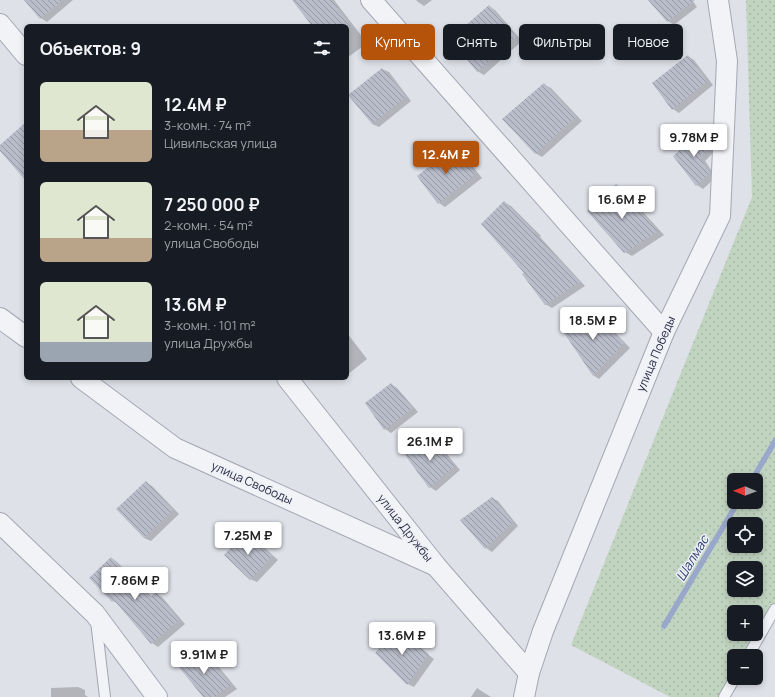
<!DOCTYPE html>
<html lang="ru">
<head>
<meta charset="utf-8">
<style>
	body { margin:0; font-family:Manrope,sans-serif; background:#20242c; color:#f1f3f6; height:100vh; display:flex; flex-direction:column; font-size:15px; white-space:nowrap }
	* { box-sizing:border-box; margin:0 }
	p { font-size:13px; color:#9ea1a6 }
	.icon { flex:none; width:22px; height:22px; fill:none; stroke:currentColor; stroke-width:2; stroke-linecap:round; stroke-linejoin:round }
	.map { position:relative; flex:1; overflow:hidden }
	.sheet { position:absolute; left:24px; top:24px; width:325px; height:356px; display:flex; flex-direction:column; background:#171b24; border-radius:6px; box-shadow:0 2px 6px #0003 }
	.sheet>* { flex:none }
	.hud { position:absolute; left:361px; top:24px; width:354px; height:36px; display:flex; gap:8px }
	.needle { width:26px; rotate:271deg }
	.controls { position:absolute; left:727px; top:473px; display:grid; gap:8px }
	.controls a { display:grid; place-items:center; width:36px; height:36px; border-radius:6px; background:#171b24; box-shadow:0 2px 6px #0003; font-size:20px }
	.price { position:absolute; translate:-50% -34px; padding:0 9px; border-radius:4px; background:#fff; color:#222; font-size:13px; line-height:26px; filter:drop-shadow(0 1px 2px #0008) }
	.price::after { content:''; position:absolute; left:50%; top:24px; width:12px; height:9px; margin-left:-6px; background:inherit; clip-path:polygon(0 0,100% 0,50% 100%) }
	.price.active { background:#b45309; color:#fff }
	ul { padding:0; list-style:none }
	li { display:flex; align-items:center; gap:12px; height:100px; padding:0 16px }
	li span { display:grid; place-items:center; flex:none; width:112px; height:80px; border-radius:6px; color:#555 }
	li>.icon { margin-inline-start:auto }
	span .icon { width:48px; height:48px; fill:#fffc; stroke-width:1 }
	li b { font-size:17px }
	h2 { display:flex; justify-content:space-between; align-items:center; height:48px; padding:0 16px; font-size:17px }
	.pill { padding:0 14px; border-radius:6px; background:#171b24; box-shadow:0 2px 6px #0003; font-size:14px; line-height:36px }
	.pill.active { background:#b45309; color:#fff }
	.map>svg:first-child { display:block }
	.garden { fill:url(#garden-dots); fill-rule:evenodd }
	.shadow { fill:#0003 }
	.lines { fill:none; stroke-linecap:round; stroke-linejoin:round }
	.stream { stroke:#99a7cb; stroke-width:5.5 }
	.building { fill:url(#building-back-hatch) }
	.service-casing { stroke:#a4a7b3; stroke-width:12 }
	.minor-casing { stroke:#a4a7b3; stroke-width:22 }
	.service { stroke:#f2f3f7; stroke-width:10 }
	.minor { stroke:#f2f3f7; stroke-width:20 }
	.labels { text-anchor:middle; stroke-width:3; stroke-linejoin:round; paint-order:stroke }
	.street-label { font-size:12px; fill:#272c41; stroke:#eff1f7 }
	.water-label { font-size:13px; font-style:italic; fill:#2f4277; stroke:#eff1f7 }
</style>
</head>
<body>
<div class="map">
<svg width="775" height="697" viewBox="0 0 775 697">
	<defs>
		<pattern id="garden-dots" width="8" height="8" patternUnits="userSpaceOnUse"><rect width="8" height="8" fill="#c1d4c0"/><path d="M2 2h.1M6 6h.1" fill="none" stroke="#a6b6a6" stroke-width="1.8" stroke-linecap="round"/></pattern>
		<pattern id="building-back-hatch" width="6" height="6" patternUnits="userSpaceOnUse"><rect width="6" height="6" fill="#b9bcc9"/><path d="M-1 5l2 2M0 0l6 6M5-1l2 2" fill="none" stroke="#9699a5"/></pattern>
	</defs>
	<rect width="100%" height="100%" fill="#dfe1e9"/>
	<path class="garden" d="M746,0H775V609L748,656H734V678L724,697H670L571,645L752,197ZM734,480H756V502H734ZM734,524H756V546H734ZM734,568H756V590H734ZM734,612H756V634H734Z"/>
	<g class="shadow">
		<polygon points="26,0 73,0 47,22 41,18"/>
		<polygon points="294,0 334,0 367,43 347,58 347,26 313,26"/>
		<polygon points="416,0 432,0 424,6 418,2"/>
		<polygon points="654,0 692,0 697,7 674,25 668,21"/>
		<polygon points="489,6 495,10 522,41 484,75 477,71"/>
		<polygon points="688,56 694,60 713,85 679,113 673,109 654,83"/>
		<polygon points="382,69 389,72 411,101 379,127 372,124"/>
		<polygon points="545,85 551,88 582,121 542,157 535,153"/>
		<polygon points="703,131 709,134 716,150 705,161 716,177 703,189 697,185 675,156"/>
		<polygon points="455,148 461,152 482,178 445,207 439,203"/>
		<polygon points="616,185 622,189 664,235 632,256 625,252"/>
		<polygon points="504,202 511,206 541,236 540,237 585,286 552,308 545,304 526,273"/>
		<polygon points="592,311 598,315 630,348 599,379 593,375"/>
		<polygon points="347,333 367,359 347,375"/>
		<polygon points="391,384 397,388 418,412 391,433 385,429 366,403"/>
		<polygon points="429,437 436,441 460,470 436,491 430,487"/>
		<polygon points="146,483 152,486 179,514 151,541 144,538"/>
		<polygon points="492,498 498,501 518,526 492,552 486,548"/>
		<polygon points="246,533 253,537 278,560 257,582 250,579"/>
		<polygon points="111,558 117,562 152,597 156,593 162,597 185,624 158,647 152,643 120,605 113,601 91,578"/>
		<polygon points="401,634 434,659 414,687 408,684 376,653"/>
		<polygon points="201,649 207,653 237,689 225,697 204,697"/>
		<polygon points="78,687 85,690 85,695 88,697 51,697 51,688"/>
		<polygon points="477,688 483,692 491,697 471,697"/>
	</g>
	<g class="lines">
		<g class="stream">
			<polyline points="752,480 775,441"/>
			<polyline points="664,626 738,502"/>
		</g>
	</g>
	<g class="building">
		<polygon points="24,0 63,0 40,19"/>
		<polygon points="292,0 332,0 351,26 312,26"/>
		<polygon points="648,0 695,0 667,22"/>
		<polygon points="489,5 516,37 477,72 450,39"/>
		<polygon points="688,55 707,81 672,110 652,83"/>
		<polygon points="382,68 406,97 372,124 348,95"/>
		<polygon points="544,83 576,117 535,154 502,119"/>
		<polygon points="26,122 26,181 0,151 0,145"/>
		<polygon points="703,129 711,146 699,157 710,173 696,186 673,156"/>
		<polygon points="455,147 476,174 438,204 417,176"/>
		<polygon points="616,184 658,231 624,253 587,211"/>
		<polygon points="504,201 535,232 534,233 580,282 545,305 522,274 524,273 481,224"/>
		<polygon points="591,310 624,343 593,376 564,333"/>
		<polygon points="391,383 413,408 384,430 365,403"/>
		<polygon points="429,436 455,466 429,488 405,455"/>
		<polygon points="146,481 173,510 144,538 116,509"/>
		<polygon points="492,497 513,522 485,549 460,520"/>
		<polygon points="246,532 272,556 250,580 224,555"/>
		<polygon points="111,557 150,597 156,592 179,620 151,644 114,600 112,602 89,578"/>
		<polygon points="395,629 429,654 407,685 375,653"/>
		<polygon points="201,648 231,685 214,697 203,697 178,666"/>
	</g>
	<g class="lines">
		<defs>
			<g id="service">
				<polyline points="96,621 105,697"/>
				<polyline points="748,656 775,609"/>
				<polyline points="724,697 735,678"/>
			</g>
			<g id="minor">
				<polyline points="371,0 664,332"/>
				<polyline points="0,24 26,55"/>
				<polyline points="0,318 26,337"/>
				<polyline points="81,378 175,448 436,566"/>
				<polyline points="287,378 436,566 529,673"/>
				<polyline points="0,523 95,614 157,697"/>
				<polyline points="524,697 529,673 543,631 664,332 720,216 727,61 718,0"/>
			</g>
		</defs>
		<use href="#service" class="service-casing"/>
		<use href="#minor" class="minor-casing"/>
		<use href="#service" class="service"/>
		<use href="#minor" class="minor"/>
	</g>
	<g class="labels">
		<g class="street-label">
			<text transform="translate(656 354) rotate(-67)" y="4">улица Победы</text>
			<text transform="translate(252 483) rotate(24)" y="4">улица Свободы</text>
			<text transform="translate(405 528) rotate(52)" y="4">улица Дружбы</text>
		</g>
		<g class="water-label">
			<text transform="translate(692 558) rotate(-59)" y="5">Шалмас</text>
		</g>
	</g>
</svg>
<div class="controls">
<a><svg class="needle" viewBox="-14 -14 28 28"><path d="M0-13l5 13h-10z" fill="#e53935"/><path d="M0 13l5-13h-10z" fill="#9ea1a6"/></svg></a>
<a><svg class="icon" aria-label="locate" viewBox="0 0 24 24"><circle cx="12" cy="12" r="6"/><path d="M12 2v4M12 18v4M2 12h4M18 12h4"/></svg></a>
<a><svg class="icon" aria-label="layers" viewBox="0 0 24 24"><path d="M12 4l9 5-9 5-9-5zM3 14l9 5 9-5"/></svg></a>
<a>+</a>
<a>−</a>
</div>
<b class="price" style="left:694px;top:158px">9.78M ₽</b>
<b class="price active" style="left:446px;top:175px">12.4M ₽</b>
<b class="price" style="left:622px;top:220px">16.6M ₽</b>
<b class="price" style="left:593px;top:341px">18.5M ₽</b>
<b class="price" style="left:430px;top:462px">26.1M ₽</b>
<b class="price" style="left:248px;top:556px">7.25M ₽</b>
<b class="price" style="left:135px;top:601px">7.86M ₽</b>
<b class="price" style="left:402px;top:656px">13.6M ₽</b>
<b class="price" style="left:204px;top:675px">9.91M ₽</b>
<div class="hud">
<a class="pill active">Купить</a>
<a class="pill">Снять</a>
<a class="pill">Фильтры</a>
<a class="pill">Новое</a>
</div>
<section class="sheet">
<h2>Объектов: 9<svg class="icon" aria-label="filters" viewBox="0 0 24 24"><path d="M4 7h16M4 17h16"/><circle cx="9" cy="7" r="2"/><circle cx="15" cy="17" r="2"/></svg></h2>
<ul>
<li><span style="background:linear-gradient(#dfe7d0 60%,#b9a48a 0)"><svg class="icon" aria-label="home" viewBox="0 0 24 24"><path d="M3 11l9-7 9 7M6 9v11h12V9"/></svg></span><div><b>12.4M ₽</b><p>3-комн. · 74 m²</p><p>Цивильская улица</p></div></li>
<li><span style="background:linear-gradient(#dfe7d0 70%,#b9a48a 0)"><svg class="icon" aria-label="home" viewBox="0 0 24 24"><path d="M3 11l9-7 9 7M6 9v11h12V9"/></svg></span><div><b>7 250 000 ₽</b><p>2-комн. · 54 m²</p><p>улица Свободы</p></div></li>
<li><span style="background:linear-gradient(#dfe7d0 75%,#9aa5b1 0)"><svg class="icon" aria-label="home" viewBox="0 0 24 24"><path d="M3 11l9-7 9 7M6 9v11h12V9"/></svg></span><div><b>13.6M ₽</b><p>3-комн. · 101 m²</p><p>улица Дружбы</p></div></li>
</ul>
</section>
</div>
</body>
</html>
